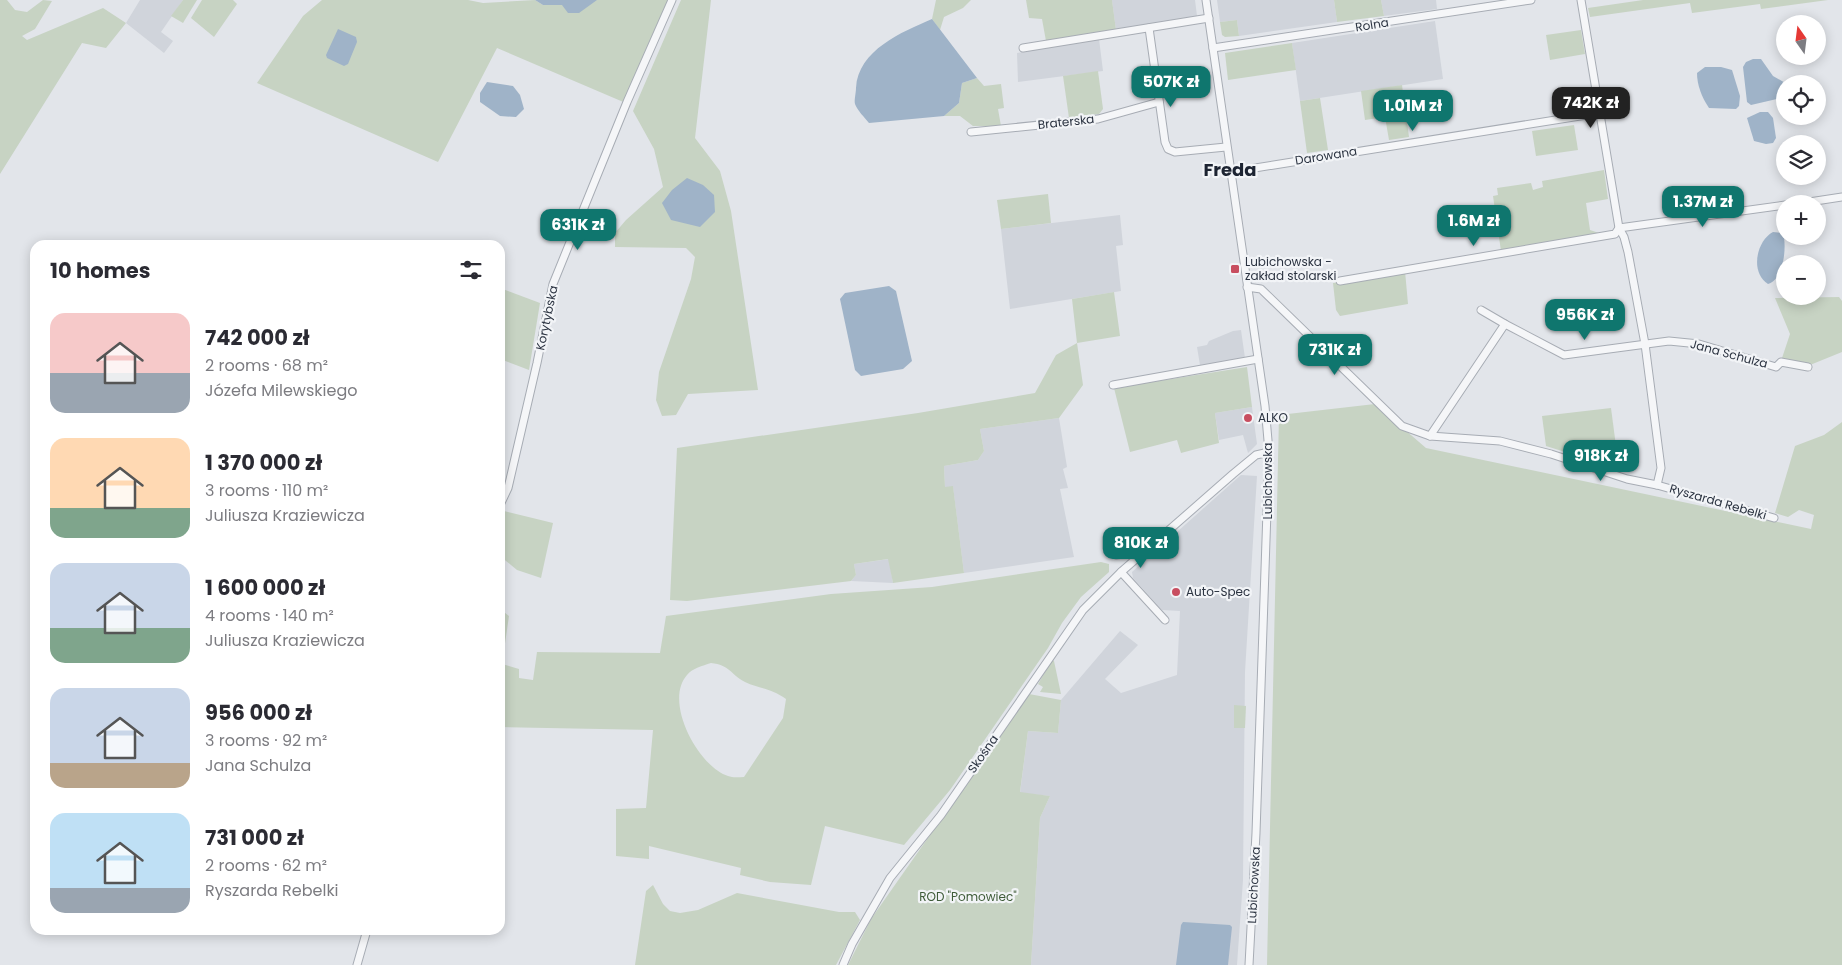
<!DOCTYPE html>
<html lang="en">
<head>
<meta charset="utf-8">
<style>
	body { margin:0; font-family:Poppins,sans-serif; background:#f2f2f3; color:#2b2b33; height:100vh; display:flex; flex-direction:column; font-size:19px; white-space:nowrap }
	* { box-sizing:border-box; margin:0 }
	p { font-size:16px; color:#7c7c81 }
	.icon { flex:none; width:28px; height:28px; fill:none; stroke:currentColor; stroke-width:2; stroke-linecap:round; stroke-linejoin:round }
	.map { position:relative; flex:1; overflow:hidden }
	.side { position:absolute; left:30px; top:240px; width:475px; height:695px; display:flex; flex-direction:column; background:#fff; border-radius:15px; box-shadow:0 2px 12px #0003 }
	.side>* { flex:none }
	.needle { width:32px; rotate:346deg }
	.buttons { position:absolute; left:1776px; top:15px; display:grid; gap:10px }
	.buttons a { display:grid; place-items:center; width:50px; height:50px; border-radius:50%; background:#fff; box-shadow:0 2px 12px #0003; font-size:25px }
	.price { position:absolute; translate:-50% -42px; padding:0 11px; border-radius:10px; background:#0f766e; color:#fff; font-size:16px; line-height:32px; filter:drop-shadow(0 1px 2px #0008) }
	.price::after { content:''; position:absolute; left:50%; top:30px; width:15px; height:11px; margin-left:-8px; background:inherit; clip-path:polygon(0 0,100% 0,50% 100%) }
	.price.selected { background:#222; color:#fff }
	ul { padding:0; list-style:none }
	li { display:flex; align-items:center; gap:15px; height:125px; padding:0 20px }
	li span { display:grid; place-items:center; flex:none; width:140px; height:100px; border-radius:15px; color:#555 }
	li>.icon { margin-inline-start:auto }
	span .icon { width:60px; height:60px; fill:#fffc; stroke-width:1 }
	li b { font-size:21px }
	h2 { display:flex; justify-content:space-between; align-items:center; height:60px; padding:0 20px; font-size:21px }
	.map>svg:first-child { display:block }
	.built { fill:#d0d4db }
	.green { fill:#c7d3c3; fill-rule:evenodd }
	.water { fill:#9fb3c8 }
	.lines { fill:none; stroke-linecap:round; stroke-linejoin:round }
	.minor-casing { stroke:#a7acb4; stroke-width:9 }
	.minor { stroke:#f5f6f8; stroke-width:7 }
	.poi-dot { fill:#c84e60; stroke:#f2f4f7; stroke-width:2 }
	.labels { text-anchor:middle; stroke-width:4.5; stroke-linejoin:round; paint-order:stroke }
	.street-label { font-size:12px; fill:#2b3341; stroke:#f2f4f7 }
	.poi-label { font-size:12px; fill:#2b3341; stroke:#f2f4f7; text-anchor:start }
	.park-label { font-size:12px; fill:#3f5c39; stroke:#f2f4f7 }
	.district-label { font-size:18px; font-weight:bold; fill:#1d2432; stroke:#f2f4f7 }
</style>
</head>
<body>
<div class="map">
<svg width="1842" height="965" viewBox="0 0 1842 965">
	<rect width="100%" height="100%" fill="#e2e5ea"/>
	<g class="built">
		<polygon points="140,0 183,0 161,32 173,41 164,53 126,23"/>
		<polygon points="1112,0 1195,0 1197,16 1116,30"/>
		<polygon points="1217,0 1334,0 1337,22 1239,36 1237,20 1220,22"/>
		<polygon points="1381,0 1436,0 1437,9 1384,16"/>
		<polygon points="1435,21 1443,79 1300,101 1292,43"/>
		<polygon points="1099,39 1103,71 1018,82 1017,53"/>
		<polygon points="1120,215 1123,245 1116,246 1121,291 1010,309 1001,229"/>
		<polygon points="1241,330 1245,358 1200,365 1197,347 1207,345 1209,341 1233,331"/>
		<polygon points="1252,407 1257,444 1248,453 1243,435 1219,440 1215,413"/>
		<polygon points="1059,418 1067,467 1063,469 1068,488 1060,489 1074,557 964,573 953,487 945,487 944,466 978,460 984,451 980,429"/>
		<polygon points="1241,475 1257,476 1245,672 1243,880 1237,965 1031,965 1040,818 1050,796 1020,793 1028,731 1058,733 1061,700 1120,631 1138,645 1105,679 1121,693 1177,675 1180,611 1162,610 1133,578 1132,572"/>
		<polygon points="889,559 893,583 851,581 856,575 854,564"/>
	</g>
	<g class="green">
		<polygon points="0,0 7,0 15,10 27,12 43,0 52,1 35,29 22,36 27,40 103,8 126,23 106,48 82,43 0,174"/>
		<polygon points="183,0 197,0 183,23 171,16"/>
		<polygon points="202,0 233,0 237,4 214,37 191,18"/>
		<polygon points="322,0 468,0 483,3 535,0 543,5 562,5 597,0 670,0 628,104 497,48 438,162 257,83 303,16"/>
		<polygon points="681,0 711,0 695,138 720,171 731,211 758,390 688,394 676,415 662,416 656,400 659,372 691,279 695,257 686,248 615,247 615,233 626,220 663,187 654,149 633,111"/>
		<polygon points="936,0 971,0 963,8 944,17 940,30 932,19"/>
		<polygon points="1026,0 1112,0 1116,30 1046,41 1042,19 1029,18"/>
		<polygon points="1334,0 1381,0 1384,16 1337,22"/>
		<polygon points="1643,0 1828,0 1761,9 1760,4 1692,13 1690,3 1590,17 1588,8"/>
		<polygon points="1237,20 1239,36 1225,37 1222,35 1220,22"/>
		<polygon points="1581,30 1585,54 1550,60 1546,35"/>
		<polygon points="1292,43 1296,70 1228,80 1225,53"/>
		<polygon points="1098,71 1103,109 1099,114 1069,118 1063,76"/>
		<polygon points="977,78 984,86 1001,84 1004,108 998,109 1001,126 973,126 960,116 944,116 959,103 962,83"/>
		<polygon points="1402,85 1409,137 1389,140 1385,117 1365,120 1361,91"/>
		<polygon points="1320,98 1328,150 1307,153 1300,101"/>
		<polygon points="1574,125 1578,150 1536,156 1532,131"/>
		<polygon points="1604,170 1608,199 1586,203 1590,230 1602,234 1501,251 1493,196 1498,195 1497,188 1531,183 1533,190 1543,187 1542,181"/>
		<polygon points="1048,194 1051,223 1001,229 997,200"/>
		<polygon points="1405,271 1408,304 1340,316 1336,310 1333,283"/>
		<polygon points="500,288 540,303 529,370 500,359"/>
		<polygon points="1114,292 1120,336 1077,343 1083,385 1059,418 980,429 984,451 978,460 944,466 945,487 953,486 964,573 893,583 888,559 854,564 856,575 851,581 687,601 670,600 677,448 918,413 1035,393 1056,355 1077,343 1072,299"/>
		<polygon points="1839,297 1842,301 1842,352 1810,365 1782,358 1790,334 1775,298"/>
		<polygon points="1247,367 1252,407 1215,413 1219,443 1181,453 1177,440 1130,452 1114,388"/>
		<polygon points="1375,404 1426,448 1811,529 1814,515 1799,510 1788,517 1775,513 1795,446 1824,435 1842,422 1842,965 1267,965 1279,415"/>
		<polygon points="1611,408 1619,469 1546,446 1542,416"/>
		<polygon points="500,510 553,523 541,578 517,570 500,556"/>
		<path d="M1101,562L1109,564V572L1081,597L1062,623L1048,648L950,790L904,845L825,826L811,885L770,882L740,875L741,868L649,846V859L616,856V809L646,808L653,730L500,727V609L509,616L502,664L519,669V678L533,680L537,652L660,653L666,616L831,594L932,587ZM711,663C730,665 730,674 745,682C760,689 771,688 786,699L783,718L744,777C739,777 733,778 728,776C699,767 663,702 687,675C693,668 702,666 711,663Z"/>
		<polygon points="1052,660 1054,661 1061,694 1040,692 1043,687 1038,684"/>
		<polygon points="1029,694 1061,700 1058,733 1028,731 1020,792 1050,796 1040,818 1031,965 848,965 871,919"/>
		<polygon points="1234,705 1246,706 1245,728 1234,728"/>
		<polygon points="653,885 663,904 670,911 680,913 698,910 737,893 839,912 855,912 860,920 836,965 635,965 646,891"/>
	</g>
	<g class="water">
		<polygon points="535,0 597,0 579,13 568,13 562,5 543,5"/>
		<path d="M932,19L977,78L962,83L959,103L944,116L869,123C865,118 857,110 855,104C854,100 856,93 856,88C858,50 902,32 932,19Z"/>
		<polygon points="338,29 356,37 357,42 348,64 344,66 327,58 326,55"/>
		<polygon points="1753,59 1761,59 1773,76 1787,84 1785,84 1785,97 1751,105 1747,102 1743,67 1746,62"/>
		<path d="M1705,67H1721L1732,70L1740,96L1739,106L1736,109L1709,108C1702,98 1697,85 1697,73Z"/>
		<polygon points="487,82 513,86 520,95 524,109 516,117 500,116 480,102 480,93"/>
		<polygon points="1760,112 1768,112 1773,118 1776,138 1773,143 1766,144 1754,141 1747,118"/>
		<polygon points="687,178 703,185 714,195 715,212 700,227 671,220 662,203 672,190"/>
		<path d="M1773,232L1783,233C1787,247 1784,279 1768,284C1750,273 1756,241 1773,232Z"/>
		<polygon points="889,286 896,291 912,361 903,369 861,376 855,370 840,299 845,293"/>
		<polygon points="1183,922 1230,925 1232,927 1228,965 1176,965 1181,925"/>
	</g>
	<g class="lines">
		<defs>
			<g id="minor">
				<polyline points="1206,0 1265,406 1269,452 1256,833 1249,965"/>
				<polyline points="1581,0 1619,228 1624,237 1628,252 1645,344 1661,468 1657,485"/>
				<polyline points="1149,28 1165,142 1168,149 1175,152 1226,147"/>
				<polyline points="1023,48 1209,18"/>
				<polyline points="1213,48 1531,0"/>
				<polyline points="971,132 1098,119 1159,102"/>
				<polyline points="1230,172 1599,113"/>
				<polyline points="1796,204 1842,197"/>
				<polyline points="1340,281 1615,234 1619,228 1785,205"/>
				<polyline points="1247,287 1261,289 1402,426 1430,436 1500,441 1551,454 1627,479 1657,485 1774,518"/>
				<polyline points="1481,310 1505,324"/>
				<polyline points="1113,385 1258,359"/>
				<polyline points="1430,436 1505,324 1564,355 1669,341 1699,344 1776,367 1781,362 1808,367"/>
				<polyline points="500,505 508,488 537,363 553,284 627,102 672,0"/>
				<polyline points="1116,555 1132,553 1140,556"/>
				<polyline points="1121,572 1165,620"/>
				<polyline points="357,965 367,930"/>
				<polyline points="843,965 852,944 890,878 941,815 1083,610 1121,572 1233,474 1256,455 1269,452"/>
			</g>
		</defs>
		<use href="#minor" class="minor-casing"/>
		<use href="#minor" class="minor"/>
	</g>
	<g class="poi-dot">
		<rect x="1230" y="264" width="10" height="10" rx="2.5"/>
		<circle cx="1248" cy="418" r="5"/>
		<circle cx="1176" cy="592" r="5"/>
	</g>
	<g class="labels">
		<g class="street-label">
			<text transform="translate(1372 25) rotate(-9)" y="4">Rolna</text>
			<text transform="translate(1066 122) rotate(-6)" y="4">Braterska</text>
			<text transform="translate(1326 156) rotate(-9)" y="4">Darowana</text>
			<text transform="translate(547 318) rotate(-78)" y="4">Korytybska</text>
			<text transform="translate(1729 354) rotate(15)" y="4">Jana Schulza</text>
			<text transform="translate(1268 481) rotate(-90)" y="4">Lubichowska</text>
			<text transform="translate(1718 502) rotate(16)" y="4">Ryszarda Rebelki</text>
			<text transform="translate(983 754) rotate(-55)" y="4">Skośna</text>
			<text transform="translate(1254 885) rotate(-87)" y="4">Lubichowska</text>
		</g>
		<g class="poi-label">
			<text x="1245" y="266">Lubichowska -<tspan x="1245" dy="14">zakład stolarski</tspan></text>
			<text x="1258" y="422">ALKO</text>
			<text x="1186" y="596">Auto-Spec</text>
		</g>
		<g class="park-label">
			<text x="968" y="901">ROD "Pomowiec"</text>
		</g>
		<g class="district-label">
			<text x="1230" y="176">Freda</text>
		</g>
	</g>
</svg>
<div class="buttons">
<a><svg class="needle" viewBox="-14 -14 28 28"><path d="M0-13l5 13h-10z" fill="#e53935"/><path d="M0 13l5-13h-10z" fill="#7c7c81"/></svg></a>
<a><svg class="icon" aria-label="locate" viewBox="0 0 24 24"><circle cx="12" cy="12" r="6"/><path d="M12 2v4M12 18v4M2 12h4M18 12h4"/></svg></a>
<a><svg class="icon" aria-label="layers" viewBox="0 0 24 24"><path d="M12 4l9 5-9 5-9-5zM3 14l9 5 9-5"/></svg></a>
<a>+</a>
<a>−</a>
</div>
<b class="price" style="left:1171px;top:108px">507K zł</b>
<b class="price selected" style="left:1591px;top:129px">742K zł</b>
<b class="price" style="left:1413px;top:132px">1.01M zł</b>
<b class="price" style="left:1703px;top:228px">1.37M zł</b>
<b class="price" style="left:1474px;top:247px">1.6M zł</b>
<b class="price" style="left:578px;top:251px">631K zł</b>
<b class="price" style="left:1585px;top:341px">956K zł</b>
<b class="price" style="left:1335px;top:376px">731K zł</b>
<b class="price" style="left:1601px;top:482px">918K zł</b>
<b class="price" style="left:1141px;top:569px">810K zł</b>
<section class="side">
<h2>10 homes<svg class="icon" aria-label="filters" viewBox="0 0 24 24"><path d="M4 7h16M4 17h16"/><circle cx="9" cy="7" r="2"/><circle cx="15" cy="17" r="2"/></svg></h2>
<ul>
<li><span style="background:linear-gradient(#f6c9c9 60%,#9aa5b1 0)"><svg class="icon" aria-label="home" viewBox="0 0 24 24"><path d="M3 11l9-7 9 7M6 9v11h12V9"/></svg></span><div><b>742 000 zł</b><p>2 rooms · 68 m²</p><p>Józefa Milewskiego</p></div></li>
<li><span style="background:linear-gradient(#ffd9b3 70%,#7fa58c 0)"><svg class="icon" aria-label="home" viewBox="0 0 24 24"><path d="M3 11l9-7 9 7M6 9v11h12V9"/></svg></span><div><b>1 370 000 zł</b><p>3 rooms · 110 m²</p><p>Juliusza Kraziewicza</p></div></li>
<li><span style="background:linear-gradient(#c9d6e8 65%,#7fa58c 0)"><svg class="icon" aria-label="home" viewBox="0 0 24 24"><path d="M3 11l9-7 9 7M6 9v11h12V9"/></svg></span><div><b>1 600 000 zł</b><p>4 rooms · 140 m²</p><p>Juliusza Kraziewicza</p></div></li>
<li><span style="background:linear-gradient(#c9d6e8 75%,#b9a48a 0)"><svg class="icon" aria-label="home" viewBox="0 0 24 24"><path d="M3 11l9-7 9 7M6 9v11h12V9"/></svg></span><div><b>956 000 zł</b><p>3 rooms · 92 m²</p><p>Jana Schulza</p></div></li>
<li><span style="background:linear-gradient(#bfe0f5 75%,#9aa5b1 0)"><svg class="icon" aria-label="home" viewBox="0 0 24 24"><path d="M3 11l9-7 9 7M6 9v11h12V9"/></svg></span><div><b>731 000 zł</b><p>2 rooms · 62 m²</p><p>Ryszarda Rebelki</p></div></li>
</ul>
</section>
</div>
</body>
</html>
